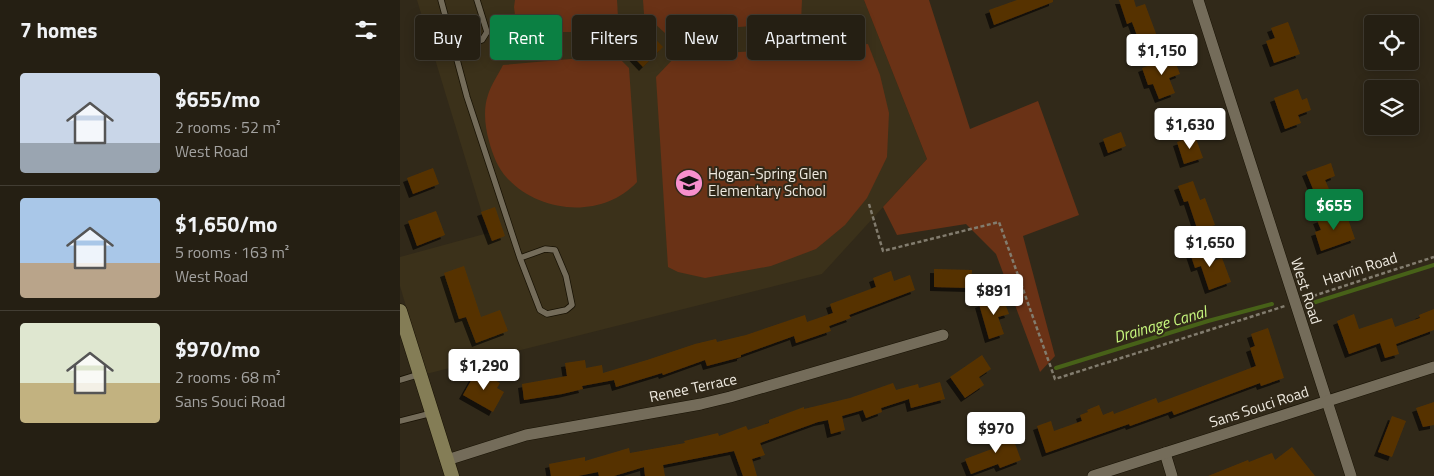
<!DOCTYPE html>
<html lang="en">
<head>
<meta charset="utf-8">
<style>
	body { margin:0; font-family:"Titillium Web",sans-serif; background:#2d271c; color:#f1f3f6; height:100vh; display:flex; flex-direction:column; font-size:19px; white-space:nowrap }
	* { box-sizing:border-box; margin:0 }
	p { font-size:16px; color:#a3a2a0 }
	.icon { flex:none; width:28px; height:28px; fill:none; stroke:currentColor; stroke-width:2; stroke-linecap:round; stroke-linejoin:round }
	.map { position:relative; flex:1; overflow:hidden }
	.panel { display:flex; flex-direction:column; background:#251f13; width:400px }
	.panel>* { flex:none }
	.guide { position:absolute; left:15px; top:15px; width:475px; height:45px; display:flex; gap:10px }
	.buttons { position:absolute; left:964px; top:15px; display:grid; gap:10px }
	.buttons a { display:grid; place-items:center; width:55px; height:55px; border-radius:5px; background:#251f13; box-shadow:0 2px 12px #0003,0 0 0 1px #423d33; font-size:25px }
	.price { position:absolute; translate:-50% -42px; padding:0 11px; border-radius:5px; background:#fff; color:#222; font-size:16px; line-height:32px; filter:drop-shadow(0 1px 2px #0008) }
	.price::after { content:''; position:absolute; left:50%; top:30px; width:15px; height:11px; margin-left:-8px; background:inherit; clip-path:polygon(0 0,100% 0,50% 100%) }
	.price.on { background:#0b8043; color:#fff }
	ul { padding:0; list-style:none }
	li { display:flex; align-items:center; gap:15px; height:125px; padding:0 20px }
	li+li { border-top:1px solid #423d33 }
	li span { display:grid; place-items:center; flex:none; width:140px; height:100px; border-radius:5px; color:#555 }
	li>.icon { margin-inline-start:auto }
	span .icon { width:60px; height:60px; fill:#fffc; stroke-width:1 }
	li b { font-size:21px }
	h2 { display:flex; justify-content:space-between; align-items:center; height:60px; padding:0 20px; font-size:21px }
	.pill { padding:0 18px; border-radius:5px; background:#251f13; box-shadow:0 2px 12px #0003,0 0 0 1px #423d33; font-size:18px; line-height:45px }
	.pill.on { background:#0b8043; color:#fff }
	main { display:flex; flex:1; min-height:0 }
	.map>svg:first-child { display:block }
	.built { fill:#3b311a }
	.green { fill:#6a3216 }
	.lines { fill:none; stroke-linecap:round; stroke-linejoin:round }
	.stream { stroke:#476118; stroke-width:4 }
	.building { fill:#573303; filter:url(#shadow) }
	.service-casing { stroke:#181204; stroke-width:7 }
	.minor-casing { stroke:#181204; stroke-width:12 }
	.secondary-casing { stroke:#181204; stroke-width:15 }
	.path { stroke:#827c6e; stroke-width:2.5; stroke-dasharray:4 2.5; stroke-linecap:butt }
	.service { stroke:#746c5a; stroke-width:5.5 }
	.minor { stroke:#746c5a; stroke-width:11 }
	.secondary { stroke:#847d56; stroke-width:14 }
	.labels { text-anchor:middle; stroke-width:4; stroke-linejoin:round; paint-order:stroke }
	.poi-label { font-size:15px; fill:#efeae0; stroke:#312919; text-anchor:start }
	.street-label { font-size:15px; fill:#efeae0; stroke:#312919 }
	.water-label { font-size:16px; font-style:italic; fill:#c6f67d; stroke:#312919 }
</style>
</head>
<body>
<main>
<section class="panel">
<h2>7 homes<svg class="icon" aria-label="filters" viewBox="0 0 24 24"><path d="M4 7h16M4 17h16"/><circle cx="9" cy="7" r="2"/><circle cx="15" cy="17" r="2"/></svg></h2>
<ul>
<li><span style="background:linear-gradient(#c9d6e8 70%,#9aa5b1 0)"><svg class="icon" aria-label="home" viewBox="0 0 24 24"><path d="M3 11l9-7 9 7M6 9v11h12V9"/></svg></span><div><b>$655/mo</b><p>2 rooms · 52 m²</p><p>West Road</p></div></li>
<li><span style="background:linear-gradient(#a9c7e8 65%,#b9a48a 0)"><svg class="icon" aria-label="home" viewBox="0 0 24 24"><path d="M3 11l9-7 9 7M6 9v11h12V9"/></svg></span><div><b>$1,650/mo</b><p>5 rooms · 163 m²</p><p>West Road</p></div></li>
<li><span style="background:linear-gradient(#dfe7d0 60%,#c2b280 0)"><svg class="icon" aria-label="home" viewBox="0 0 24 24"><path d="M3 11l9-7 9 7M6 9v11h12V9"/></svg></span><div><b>$970/mo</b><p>2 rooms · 68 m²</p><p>Sans Souci Road</p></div></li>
</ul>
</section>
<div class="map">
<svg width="1034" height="476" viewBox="0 0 1034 476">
	<defs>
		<filter id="shadow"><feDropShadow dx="-4" dy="4" stdDeviation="0" flood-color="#0009"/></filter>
	</defs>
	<rect width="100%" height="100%" fill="#312919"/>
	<polygon class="built" points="17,0 464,0 527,159 422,274 26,374 0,286 0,257 88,233"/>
	<g class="green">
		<polygon points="115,0 217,0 218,17 204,32 117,32 114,7"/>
		<polygon points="243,0 402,0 401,22 265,33 244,14"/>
		<polygon points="464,0 529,0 570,129 638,101 679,215 623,236 655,356 640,372 596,254 566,224 497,235 483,207 527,159"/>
		<polygon points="468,44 480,75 489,113 487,157 467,198 445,225 416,249 371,266 305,278 278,272 268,267 256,77 276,56"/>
		<path d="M216,55L229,68L237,182C203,219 140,214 107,178C98,169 92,153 89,141C85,127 83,109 88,95C91,85 98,75 103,65Z"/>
	</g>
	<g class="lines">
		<g class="stream">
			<polyline points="906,305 1034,265"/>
			<polyline points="656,368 808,321 872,304"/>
		</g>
	</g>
	<g class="building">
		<polygon points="617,0 653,0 653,2 594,25 589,10"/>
		<polygon points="719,0 734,0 736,7 745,4 758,39 741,46 732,22 727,24"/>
		<polygon points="888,22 900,54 874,63 866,41 875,38 871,28"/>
		<polygon points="243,26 263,47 243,67 223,46"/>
		<polygon points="773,56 780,74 769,78 775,93 759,99 753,84 748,85 742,68"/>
		<polygon points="898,89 902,100 907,98 911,110 898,115 901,123 885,129 874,98"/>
		<polygon points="721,132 726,146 708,153 703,139"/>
		<polygon points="795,136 803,158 784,164 777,142"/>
		<polygon points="931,163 935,176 925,180 929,189 915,194 906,172"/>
		<polygon points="33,168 39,184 13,194 7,178"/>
		<polygon points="793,181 800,200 805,198 815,225 798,231 788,201 784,202 778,186"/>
		<polygon points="957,194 962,208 949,212 944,199"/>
		<polygon points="95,207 105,236 92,241 81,212"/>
		<polygon points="945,210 955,239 921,251 915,232 921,230 917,220"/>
		<polygon points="36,211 45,235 17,246 8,221"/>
		<polygon points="805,244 811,262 822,258 831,282 809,290 801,266 795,268 789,250"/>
		<polygon points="64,266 81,317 100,310 108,331 76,343 66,317 59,319 44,273"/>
		<polygon points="534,269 572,270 571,288 534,287"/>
		<polygon points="491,271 494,281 510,275 515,290 449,315 451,318 429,326 431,331 396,343 394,336 341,355 341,357 307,366 305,360 263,375 262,373 216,387 214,380 182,386 183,389 162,394 124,400 122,384 167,376 165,363 185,360 186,368 202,365 203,373 247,360 295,344 316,339 317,342 346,335 405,315 407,322 433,313 430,304 476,287 473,278"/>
		<polygon points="602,295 609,314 598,317 604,334 589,339 579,304"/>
		<polygon points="1034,309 1034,330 996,344 999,354 985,358 980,343 949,354 937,321 954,314 959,329 992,318 995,327 1020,318 1019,315"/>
		<polygon points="868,328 884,378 861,386 860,383 774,415 772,411 730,426 729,424 646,453 637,426 651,421 654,431 682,421 680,415 688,412 687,410 699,405 703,415 713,411 714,414 756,398 758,403 856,366 850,348 855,346 851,334"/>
		<polygon points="582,355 591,369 579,377 584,385 565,398 550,377"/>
		<polygon points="77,370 100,383 97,388 104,392 93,412 63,395"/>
		<polygon points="540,382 545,399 511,408 509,399 481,408 482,412 466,418 463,410 442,416 445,430 431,434 428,420 418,422 360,443 365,455 352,459 357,476 343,476 334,451 263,465 265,476 245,476 244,467 214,476 199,476 198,472 178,476 151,476 149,464 185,457 185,461 229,448 230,453 285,443 284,441 318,433 319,436 346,426 348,430 369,423 369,420 404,407 404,409 450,398 493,383 496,390 518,384 519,388"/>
		<polygon points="1034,402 1034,425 1023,427 1016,408"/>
		<polygon points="992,416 1006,421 992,457 978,452"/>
		<polygon points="609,427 621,460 600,468 598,464 571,474 565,459 600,446 595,432"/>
		<polygon points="892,447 915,476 808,476 848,460 849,462 872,453 875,460"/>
	</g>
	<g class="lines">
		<defs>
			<g id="service">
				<polyline points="41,0 67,97 118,252 120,258 140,310 147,314 166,310 172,305 166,276 155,250 145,249 120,258"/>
				<polyline points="54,49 82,40 87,32 77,0"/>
				<polyline points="0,380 20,374"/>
				<polyline points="0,421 32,413"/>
			</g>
			<g id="minor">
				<polyline points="798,0 951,476"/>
				<polyline points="765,453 772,476"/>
				<polyline points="47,460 126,435 301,404 330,397 543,335"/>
				<polyline points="693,476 1034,367"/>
			</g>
			<polyline id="secondary" points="0,311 52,476"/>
		</defs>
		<use href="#service" class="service-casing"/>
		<use href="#minor" class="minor-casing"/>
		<use href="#secondary" class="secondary-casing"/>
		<g class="path">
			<polyline points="469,204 483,251 599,222 655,379 885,306"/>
			<polyline points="907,298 1034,257"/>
		</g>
		<use href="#service" class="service"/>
		<use href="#minor" class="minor"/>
		<use href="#secondary" class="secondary"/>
	</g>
	<defs>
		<symbol id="school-disc" viewBox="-11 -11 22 22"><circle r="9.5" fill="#f790cd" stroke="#312919"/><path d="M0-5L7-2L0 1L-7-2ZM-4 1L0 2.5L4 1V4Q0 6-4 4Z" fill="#111"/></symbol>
	</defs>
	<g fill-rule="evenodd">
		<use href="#school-disc" x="273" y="167" width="32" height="32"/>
	</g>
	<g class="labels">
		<g class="poi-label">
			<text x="308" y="179">Hogan-Spring Glen<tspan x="308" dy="17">Elementary School</tspan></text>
		</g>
		<g class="street-label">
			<text transform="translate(960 269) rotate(-18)" y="5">Harvin Road</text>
			<text transform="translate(906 291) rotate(72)" y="5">West Road</text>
			<text transform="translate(293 388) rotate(-12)" y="5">Renee Terrace</text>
			<text transform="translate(859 407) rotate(-18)" y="5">Sans Souci Road</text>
		</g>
		<g class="water-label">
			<text transform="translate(760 324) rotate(-16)" y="6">Drainage Canal</text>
		</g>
	</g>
</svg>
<div class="buttons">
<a><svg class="icon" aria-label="locate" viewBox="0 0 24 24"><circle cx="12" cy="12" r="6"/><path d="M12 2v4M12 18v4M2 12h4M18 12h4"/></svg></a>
<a><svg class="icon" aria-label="layers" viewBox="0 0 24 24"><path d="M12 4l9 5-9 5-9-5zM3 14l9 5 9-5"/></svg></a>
</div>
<b class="price" style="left:762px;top:76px">$1,150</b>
<b class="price" style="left:790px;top:150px">$1,630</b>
<b class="price on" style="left:934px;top:231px">$655</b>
<b class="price" style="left:810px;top:268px">$1,650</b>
<b class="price" style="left:594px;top:316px">$891</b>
<b class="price" style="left:84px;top:391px">$1,290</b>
<b class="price" style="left:596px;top:454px">$970</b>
<div class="guide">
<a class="pill">Buy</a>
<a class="pill on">Rent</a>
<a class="pill">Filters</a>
<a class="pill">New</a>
<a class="pill">Apartment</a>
</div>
</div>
</main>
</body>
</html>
